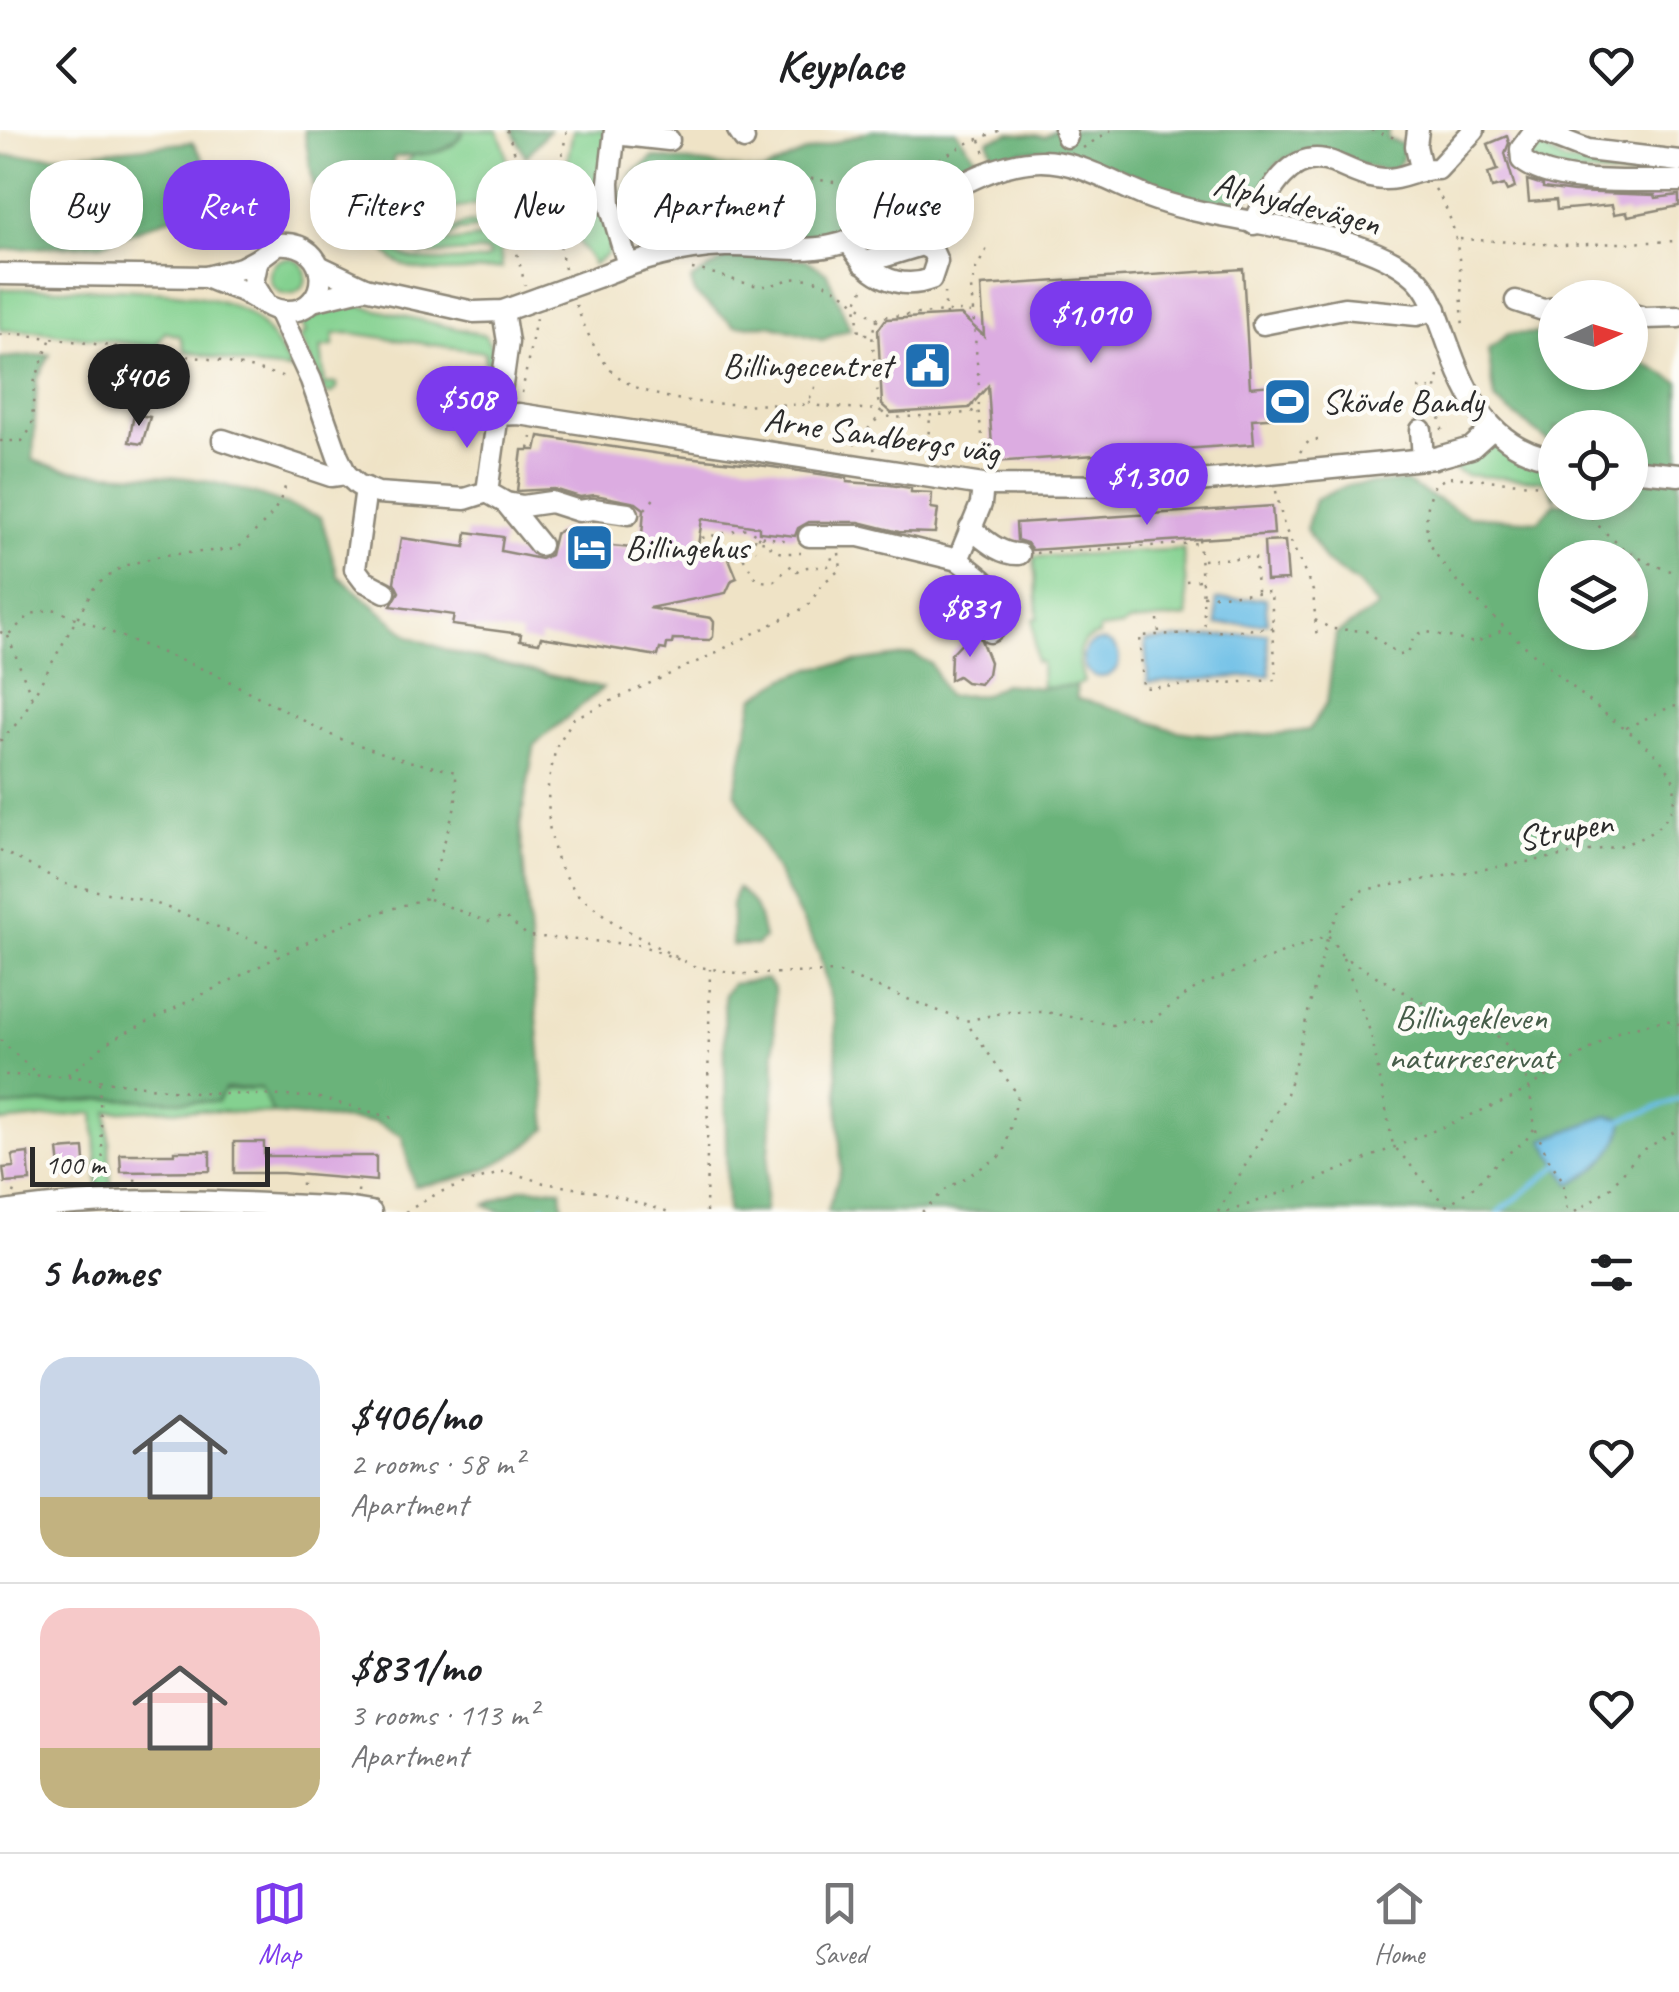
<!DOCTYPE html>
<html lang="en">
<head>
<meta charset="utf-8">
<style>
	body { margin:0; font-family:Caveat,sans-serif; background:#f2f2f2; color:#202124; height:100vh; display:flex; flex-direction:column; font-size:38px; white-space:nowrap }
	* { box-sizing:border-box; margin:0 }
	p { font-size:32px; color:#757577 }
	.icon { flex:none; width:55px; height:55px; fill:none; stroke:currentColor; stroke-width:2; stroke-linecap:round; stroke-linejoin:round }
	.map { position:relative; height:1082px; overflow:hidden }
	.details { display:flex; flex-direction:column; background:#fff; flex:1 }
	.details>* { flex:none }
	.banner { position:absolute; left:30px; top:30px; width:1000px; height:90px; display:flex; gap:20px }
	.needle { width:65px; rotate:86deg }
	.fabs { position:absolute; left:1538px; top:150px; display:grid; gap:20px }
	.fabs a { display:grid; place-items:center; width:110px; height:110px; border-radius:50%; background:#fff; box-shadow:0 5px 15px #0003; font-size:50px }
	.scale { position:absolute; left:30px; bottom:25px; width:240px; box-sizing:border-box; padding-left:10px; border:5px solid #2b2b2b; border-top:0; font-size:28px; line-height:35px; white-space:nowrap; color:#2b2b2b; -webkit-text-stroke:8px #fdfcf7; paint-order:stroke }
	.price { position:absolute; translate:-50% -85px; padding:0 22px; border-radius:35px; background:#7c3aed; color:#fff; font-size:32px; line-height:65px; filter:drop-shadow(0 2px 5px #0008) }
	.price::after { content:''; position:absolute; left:50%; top:60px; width:30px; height:22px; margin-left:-15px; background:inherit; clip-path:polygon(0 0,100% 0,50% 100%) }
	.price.active { background:#222; color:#fff }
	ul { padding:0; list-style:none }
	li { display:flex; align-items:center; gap:30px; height:250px; padding:0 40px }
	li+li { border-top:2px solid #e0e0e0 }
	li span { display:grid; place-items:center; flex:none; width:280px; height:200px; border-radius:30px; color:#555 }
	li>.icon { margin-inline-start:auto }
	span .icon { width:120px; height:120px; fill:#fffc; stroke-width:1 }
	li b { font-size:42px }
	h2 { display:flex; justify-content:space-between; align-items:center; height:120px; padding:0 40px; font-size:42px }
	.tag { padding:0 35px; border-radius:40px; background:#fff; box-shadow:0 5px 15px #0003; font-size:35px; line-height:90px }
	.tag.active { background:#7c3aed; color:#fff }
	header { display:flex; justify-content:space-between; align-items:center; height:130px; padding:0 40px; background:#fff; font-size:45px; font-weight:700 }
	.menu { display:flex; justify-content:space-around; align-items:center; height:140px; border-top:2px solid #e0e0e0; background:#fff; font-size:28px; color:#757577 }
	.menu a { display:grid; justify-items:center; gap:5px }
	.menu .active { color:#7c3aed }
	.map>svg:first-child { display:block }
	.green { fill:#84d190; stroke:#587e5e; stroke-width:2.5; fill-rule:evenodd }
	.forest { fill:#6bb37a; stroke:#4b6f52; stroke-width:2.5; fill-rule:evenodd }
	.water { fill:#6abee6; stroke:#4a7488; stroke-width:2.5 }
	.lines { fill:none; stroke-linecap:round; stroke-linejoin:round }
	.stream { stroke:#6abee6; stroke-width:5 }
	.building { fill:#dcace1 }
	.minor-casing { stroke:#8d8778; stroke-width:25 }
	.path { stroke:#8d8778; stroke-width:2.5; stroke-dasharray:2.5 8; stroke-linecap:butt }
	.minor { stroke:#fff; stroke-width:20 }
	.minor-bridge-casing { stroke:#8d8778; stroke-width:25; stroke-linecap:butt }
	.minor-bridge { stroke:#fff; stroke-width:20 }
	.labels { text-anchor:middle; stroke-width:9; stroke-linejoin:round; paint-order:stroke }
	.street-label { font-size:35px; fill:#2b2b2b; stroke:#fdfcf7 }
	.poi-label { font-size:35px; fill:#2b2b2b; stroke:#fdfcf7; text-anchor:start }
	.park-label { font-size:35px; fill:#465d49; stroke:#fdfcf7 }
</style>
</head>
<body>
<header><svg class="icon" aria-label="back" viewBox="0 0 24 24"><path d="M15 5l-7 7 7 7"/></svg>Keyplace<svg class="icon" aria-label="heart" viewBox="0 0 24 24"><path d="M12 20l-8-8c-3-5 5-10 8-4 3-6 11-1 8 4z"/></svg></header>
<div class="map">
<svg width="1679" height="1082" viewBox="0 0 1679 1082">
	<rect width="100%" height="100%" fill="#fdfcf7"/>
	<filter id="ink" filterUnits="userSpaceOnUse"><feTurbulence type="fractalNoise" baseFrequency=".01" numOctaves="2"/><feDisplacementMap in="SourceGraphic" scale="20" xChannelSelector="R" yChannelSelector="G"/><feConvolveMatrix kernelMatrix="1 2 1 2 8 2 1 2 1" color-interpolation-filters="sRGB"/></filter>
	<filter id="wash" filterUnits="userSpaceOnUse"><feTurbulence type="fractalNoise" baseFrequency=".0048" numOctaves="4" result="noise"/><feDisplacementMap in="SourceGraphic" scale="40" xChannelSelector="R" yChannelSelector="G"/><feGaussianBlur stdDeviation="2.25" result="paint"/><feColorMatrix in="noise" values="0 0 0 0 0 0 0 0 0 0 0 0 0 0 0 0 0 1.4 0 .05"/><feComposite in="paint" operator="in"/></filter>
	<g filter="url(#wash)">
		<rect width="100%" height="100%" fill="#efe3c6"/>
		<g class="green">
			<path d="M462,0H497C535,79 466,79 405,82L393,73L400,37L416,24C436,24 457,21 462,0Z"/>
			<path d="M573,0H610V117L607,125L593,135C590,126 584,122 580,114C568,90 572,64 574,39L567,32Z"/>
			<polygon points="1533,13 1567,33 1635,40 1631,47 1568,42 1530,31"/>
			<path d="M497,88L502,138C468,140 409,152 385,121V115L391,109L415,117L419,102L447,104L461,95ZM484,98L488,103L485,107L428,115L422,111L426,106L446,110L459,101ZM396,114L422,125L486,121L490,126L484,130C457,129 413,138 392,118Z"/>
			<circle cx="288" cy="146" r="18"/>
			<path d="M0,159C59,160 206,151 250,185C269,200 280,220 292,240L258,237L185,221L180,206L165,202L156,217L37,201L0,200Z"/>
			<polygon points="356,175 485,205 494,222 492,234 485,233 485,222 350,203 334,204 333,216 321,218 325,254 337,253 337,259 331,264 325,263 300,207 306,203 302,194 324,181"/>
			<polygon points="1483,316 1498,316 1549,335 1546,351 1466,345 1452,338"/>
			<path d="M1183,419L1188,487L1129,492L1123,496L1099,499V505C1072,512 1078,531 1084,552L1076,556L1042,558L1041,532H1036L1033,489L1038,488L1034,427Z"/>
			<polygon points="262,958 273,984 164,979 108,982 111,1060 98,1060 94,983 0,992 0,977"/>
		</g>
		<g class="forest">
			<path d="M304,0H462L463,3C446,28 421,23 394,27L382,88L366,102L316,70Z"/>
			<polygon points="512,0 549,0 526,27"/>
			<polygon points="873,0 956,1 981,34 875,89 809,111 665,110 632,99 618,68 633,44 653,27 763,42 805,22"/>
			<path d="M1056,0H1389L1387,9L1405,15L1402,30L1394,40C1351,44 1325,2 1280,32C1271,38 1268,50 1261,57C1254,64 1243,70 1235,76L1189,68L1117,39L1052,21H1024L994,30L988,10L1011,3L1044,6Z"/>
			<polygon points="192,12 227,65 102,114 0,120 0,26 68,25"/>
			<polygon points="733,124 805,129 827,143 850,199 822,210 770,195 735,196 695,164 691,150"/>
			<path d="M1555,203V242H1630V226L1679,252V1082H827L841,1039L835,888L819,823L735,662L754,568L786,548L812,538L913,524L931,534L947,566L984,565L1004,554L1042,558L1076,556L1077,569C1111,575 1135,587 1167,598C1202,609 1272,606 1309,600L1327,573L1336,504L1378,477L1358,454L1325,431L1306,399L1315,370L1348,355L1405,352L1468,386L1538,391L1555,373L1630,372V298H1555V370L1546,351L1553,315L1495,270L1488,220L1508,204ZM1555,428H1630V502H1555Z"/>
			<path d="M50,224L37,250L33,330C84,350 141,340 194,349C238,356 279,372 321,387L338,446L411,507L455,523L603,558L535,614L520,696L547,999C509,1034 466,1051 414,1056L402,1006L374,992L273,984L261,958L225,959L217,972L107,969L0,977V228Z"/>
			<path d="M737,758C758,772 758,784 764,808L757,815H732V775Z"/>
			<polygon points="766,849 774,858 775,950 764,1082 727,1082 724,865 732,854"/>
			<polygon points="522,1058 561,1059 563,1082 501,1082 485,1075"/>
		</g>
		<g class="water">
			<polygon points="1266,468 1267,493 1217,495 1216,470"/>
			<polygon points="1267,503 1270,545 1148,553 1145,511"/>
			<circle cx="1101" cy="529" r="18"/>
			<path d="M1607,986L1624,989C1621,1019 1596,1042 1570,1054L1543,1010Z"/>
		</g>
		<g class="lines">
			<g class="stream">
				<polyline points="1621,991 1679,969"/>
				<polyline points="544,1076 544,1082"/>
				<polyline points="1499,1082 1563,1032"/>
			</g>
		</g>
		<g id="blocks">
			<g class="building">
				<polygon points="1507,6 1509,13 1505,23 1515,58 1507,61 1504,55 1492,58 1488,43 1498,40 1488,14"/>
				<polygon points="1527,50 1543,55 1543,58 1574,62 1655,65 1656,68 1679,65 1679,76 1628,86 1627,82 1614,84 1612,75 1557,80 1556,70 1529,72"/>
				<polygon points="1243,139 1250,257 1299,253 1301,286 1252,289 1254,314 993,332 988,256 969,278 891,283 882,275 878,200 886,189 961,185 984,206 981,156"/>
				<polygon points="134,284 150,287 142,314 129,312"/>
				<polygon points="539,306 667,325 752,334 847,348 847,352 890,355 911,358 911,362 932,363 931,378 938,379 935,403 899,402 859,392 809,392 798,398 795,406 759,402 759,397 702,389 697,422 722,422 728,426 737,448 732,450 726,463 649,478 711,488 714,492 713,507 710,510 673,509 672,514 667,514 666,520 660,519 658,526 541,507 539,513 520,510 521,504 452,495 454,485 391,476 399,462 394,452 401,408 465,417 467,402 503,407 501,421 541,429 550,425 555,404 562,400 584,400 595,402 602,415 641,419 644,379 636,373 595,365 580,367 554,359 517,361 522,320 536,320"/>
				<polygon points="1272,376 1274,404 1032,420 1027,413 1017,410 1016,393"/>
				<polygon points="1285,411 1288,450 1266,451 1264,412"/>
				<polygon points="976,498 990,532 988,544 980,554 966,552 958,546 950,550 951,524"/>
				<polygon points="234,1012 264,1012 264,1026 376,1026 376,1051 283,1043 234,1043"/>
				<polygon points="84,1018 86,1045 61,1047 58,1020"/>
				<polygon points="174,1021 210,1021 210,1041 121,1042 120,1024 174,1024"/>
				<polygon points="28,1023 30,1051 5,1053 3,1038 14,1037 12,1025"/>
			</g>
		</g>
	</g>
	<g filter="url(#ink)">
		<use href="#blocks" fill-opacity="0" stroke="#8d8778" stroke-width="2.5"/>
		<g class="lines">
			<defs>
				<g id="minor">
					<polyline points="615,0 609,52 610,75 628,135"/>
					<polyline points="738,0 744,9"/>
					<polyline points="1065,0 1067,7"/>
					<polyline points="1418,0 1416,16 1421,38"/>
					<path d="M1535,0L1521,19L1522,30C1554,57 1638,50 1679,51"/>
					<polyline points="1536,0 1588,20 1679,31"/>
					<polyline points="615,4 669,10"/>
					<path d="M1254,94C1267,64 1291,17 1332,32C1349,39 1365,48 1384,49C1404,50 1416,38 1438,39L1474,0"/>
					<path d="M849,110C863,142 897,162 931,149L937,131L932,120L922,115L863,133"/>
					<polyline points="319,136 365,158 474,182 503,181 539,168"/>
					<polyline points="0,144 206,147 241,138 258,129"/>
					<path d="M600,146C642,129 680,118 725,116C759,115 797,123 831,116C902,101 968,32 1041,31C1082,31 1118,57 1156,70C1228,95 1362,98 1415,147C1430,161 1436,181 1443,200C1464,259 1485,318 1555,329"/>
					<path d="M206,147C218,153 230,156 242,161C256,168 269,180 285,181C332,184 335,110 278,114L258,129L253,153L266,174"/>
					<polyline points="312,171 365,158"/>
					<polyline points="1516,171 1543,180 1555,178"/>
					<polyline points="279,181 311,250 338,327 346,344 358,355 378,363 465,369 487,362 506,373 523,376 551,372 579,381 593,379 628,384"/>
					<polyline points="1630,184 1645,188 1679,187"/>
					<polyline points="1263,194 1344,178 1417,185 1436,179"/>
					<polyline points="496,285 519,284 983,355 1147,356 1435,328 1471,318 1492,299"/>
					<polyline points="1421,300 1423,329"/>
					<polyline points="223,310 331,346 346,344"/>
					<polyline points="1630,340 1679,345"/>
					<path d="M983,355L981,374L958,430C978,446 1025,476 990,502"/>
					<polyline points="366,358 355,439 364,451 385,462"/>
					<polyline points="487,362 508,212 503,181"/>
					<polyline points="506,373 540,415"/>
					<path d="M970,398C984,409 1000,425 1019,424"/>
					<polyline points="809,406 859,406 958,430"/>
					<path d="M4,1082C118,1064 232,1072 346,1078L371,1082"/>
				</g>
			</defs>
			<use href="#minor" class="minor-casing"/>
			<g class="path">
				<polyline points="507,0 516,27 512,103 525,155"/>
				<polyline points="1371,0 1398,9"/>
				<polyline points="980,10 986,26"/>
				<polyline points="1083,18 1111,0"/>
				<polyline points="517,28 554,95"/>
				<path d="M1435,59C1464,101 1460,150 1463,200"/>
				<polyline points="628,73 653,56 666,52 756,51 798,47 878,58 889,57 966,14 1001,0"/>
				<polyline points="693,98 694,70 711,53"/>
				<polyline points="1460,109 1562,115 1679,111"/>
				<path d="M565,139C552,91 557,49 567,0"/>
				<path d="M692,139C716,142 736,153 761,156C772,157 781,151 792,149C829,144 856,174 882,195"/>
				<polyline points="863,159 856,174 859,204 872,204"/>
				<polyline points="944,162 946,186"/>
				<path d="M576,175C585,198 596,226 614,243C657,281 747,273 803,275L814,263L818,239"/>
				<polyline points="971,183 960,181 877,187 872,204 879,280 891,288 969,283 978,279 980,269 971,157 976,139 989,115"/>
				<polyline points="0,205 19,204 217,230 290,248"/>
				<polyline points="1439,246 1436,258 1443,306"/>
				<polyline points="1418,259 1434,258"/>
				<polyline points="522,263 536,188"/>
				<polyline points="808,272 819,276 879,280"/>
				<polyline points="972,274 978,279 987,337"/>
				<polyline points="0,311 22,311 32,297 34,253 51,208"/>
				<polyline points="854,315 886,279"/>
				<polyline points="1135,316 1136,337"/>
				<polyline points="529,319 532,307"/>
				<polyline points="873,319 921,315 928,309 930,288"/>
				<polyline points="1300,322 1309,311 1318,310"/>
				<polyline points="1450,347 1555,356"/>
				<polyline points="1276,361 1284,396 1313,461 1317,510"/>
				<path d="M1578,372C1607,408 1633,432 1679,443"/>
				<polyline points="645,379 658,364"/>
				<path d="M759,406L756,410L767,412C777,427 786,422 801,423"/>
				<polyline points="702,408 747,398 759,406 790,411"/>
				<polyline points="1199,409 1205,501"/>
				<path d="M756,410L748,407L741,425C753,438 751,455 774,451L792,435L797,441C808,432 822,442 833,433L831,426"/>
				<polyline points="747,414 756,420"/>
				<polyline points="839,423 841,439 823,453 808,476 703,529 574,588 556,617 548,655 549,696 557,731 576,763 618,796 693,836 743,844 837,842 965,891 1006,882 1046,882 1113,895 1130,888 1148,893 1197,857 1328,805 1343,827 1437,881 1491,900 1514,922 1529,956 1535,998 1548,1028 1563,1051 1567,1082"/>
				<polyline points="1036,423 1199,413"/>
				<polyline points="1203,430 1255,427 1257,461"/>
				<polyline points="1186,451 1200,450"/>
				<polyline points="1203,466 1271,462 1276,550 1143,558 1140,506 1273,498"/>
				<polyline points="1158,489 1159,503"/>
				<polyline points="1315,490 1332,499 1366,501 1400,525 1408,523 1413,509 1423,501 1475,513 1507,498"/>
				<polyline points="0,502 8,505 31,484 53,479 215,544 335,607 404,630 456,642 456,674 427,768 348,792 111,910 66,946 0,945"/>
				<polyline points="8,506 32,568"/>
				<polyline points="1626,598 1672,576 1679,577"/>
				<polyline points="0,611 20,590 95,456 123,436 164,425 237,419 269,388 279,373 287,352"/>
				<polyline points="0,720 68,755 152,772 284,822"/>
				<polyline points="429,769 488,792 504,786 528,806 640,815 680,830"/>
				<polyline points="1343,828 1371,904 1393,1015 1445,1075"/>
				<polyline points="0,910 36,943"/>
				<polyline points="68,946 195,963 316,967 393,988"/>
				<polyline points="99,952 104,1053"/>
				<polyline points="135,1051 136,1042"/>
				<polyline points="302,1055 302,1045"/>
				<polyline points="358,1062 359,1051"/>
				<polyline points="14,1064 18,1052"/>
				<polyline points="405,1082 440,1062 506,1041 544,1053 609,1064 669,1082"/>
				<polyline points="706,1082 710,839"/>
				<polyline points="922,1082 945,1060 1004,1024 1018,965 966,892"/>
				<path d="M1218,1082L1287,964L1328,805L1340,780L1363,760L1619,716C1649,707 1679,692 1674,652C1662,622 1628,602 1604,583C1567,553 1445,452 1430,413C1423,394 1427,372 1435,354L1449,347"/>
				<polyline points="1227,1082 1304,1055 1514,967 1621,900 1666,890 1679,894"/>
				<polyline points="1437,1082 1474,1057 1499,1030 1525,1011 1534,999"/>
				<polyline points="1575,1082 1611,1057 1640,1022 1679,999"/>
			</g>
			<use href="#minor" class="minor"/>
			<defs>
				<polyline id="minor-bridge" points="539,168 600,146"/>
			</defs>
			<use href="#minor-bridge" class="minor-bridge-casing"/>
			<use href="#minor-bridge" class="minor-bridge"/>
		</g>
	</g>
	<defs>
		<symbol id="civic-square" viewBox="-11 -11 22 22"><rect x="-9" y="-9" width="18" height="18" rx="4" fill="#1f6fb2" stroke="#fdfcf7"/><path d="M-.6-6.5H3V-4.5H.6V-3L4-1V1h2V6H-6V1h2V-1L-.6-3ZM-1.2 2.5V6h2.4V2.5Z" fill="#fff"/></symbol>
		<symbol id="stadium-square" viewBox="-11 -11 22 22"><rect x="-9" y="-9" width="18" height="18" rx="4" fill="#1f6fb2" stroke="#fdfcf7"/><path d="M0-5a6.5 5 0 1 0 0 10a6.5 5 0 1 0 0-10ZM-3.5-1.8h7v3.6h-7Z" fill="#fff"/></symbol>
		<symbol id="hotel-square" viewBox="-11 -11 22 22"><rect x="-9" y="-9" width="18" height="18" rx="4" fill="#1f6fb2" stroke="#fdfcf7"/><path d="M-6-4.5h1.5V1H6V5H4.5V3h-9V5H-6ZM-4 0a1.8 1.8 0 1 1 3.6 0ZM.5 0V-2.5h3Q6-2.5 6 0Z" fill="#fff"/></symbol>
	</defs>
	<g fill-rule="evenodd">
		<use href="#civic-square" x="900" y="208" width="55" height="55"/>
		<use href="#stadium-square" x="1260" y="244" width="55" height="55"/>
		<use href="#hotel-square" x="562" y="390" width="55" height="55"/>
	</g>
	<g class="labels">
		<g class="street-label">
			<text transform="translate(1297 73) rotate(14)" y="12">Alphyddevägen</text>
			<text transform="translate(882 305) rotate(8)" y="12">Arne Sandbergs väg</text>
			<text transform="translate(1565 700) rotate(-11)" y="12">Strupen</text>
		</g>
		<g class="poi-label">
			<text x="892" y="247" text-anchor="end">Billingecentret</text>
			<text x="1322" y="283">Skövde Bandy</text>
			<text x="625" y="429">Billingehus</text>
		</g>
		<g class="park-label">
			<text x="1471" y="899">Billingekleven<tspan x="1471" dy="40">naturreservat</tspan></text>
		</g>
	</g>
</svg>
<div class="fabs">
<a><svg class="needle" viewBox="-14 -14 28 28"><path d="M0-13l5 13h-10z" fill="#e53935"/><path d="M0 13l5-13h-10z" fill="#757577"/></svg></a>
<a><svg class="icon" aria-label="locate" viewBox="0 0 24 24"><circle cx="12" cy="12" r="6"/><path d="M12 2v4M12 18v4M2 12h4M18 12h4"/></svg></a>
<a><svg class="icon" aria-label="layers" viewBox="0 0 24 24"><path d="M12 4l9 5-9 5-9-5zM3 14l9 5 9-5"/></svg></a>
</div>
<div class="scale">100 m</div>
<b class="price" style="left:1091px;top:236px">$1,010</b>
<b class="price active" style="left:139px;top:299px">$406</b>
<b class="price" style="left:467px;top:321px">$508</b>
<b class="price" style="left:1147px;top:398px">$1,300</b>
<b class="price" style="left:970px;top:530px">$831</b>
<div class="banner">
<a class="tag">Buy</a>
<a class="tag active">Rent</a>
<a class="tag">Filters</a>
<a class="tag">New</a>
<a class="tag">Apartment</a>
<a class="tag">House</a>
</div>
</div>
<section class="details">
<h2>5 homes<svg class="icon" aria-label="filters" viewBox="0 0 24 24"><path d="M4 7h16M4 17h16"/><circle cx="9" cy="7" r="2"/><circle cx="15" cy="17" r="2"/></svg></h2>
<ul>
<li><span style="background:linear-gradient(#c9d6e8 70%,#c2b280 0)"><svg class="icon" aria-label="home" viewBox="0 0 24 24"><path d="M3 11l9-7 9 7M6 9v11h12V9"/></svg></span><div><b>$406/mo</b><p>2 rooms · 58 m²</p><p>Apartment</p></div><svg class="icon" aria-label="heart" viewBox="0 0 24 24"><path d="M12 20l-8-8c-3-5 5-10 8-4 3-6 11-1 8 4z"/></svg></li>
<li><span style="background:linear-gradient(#f6c9c9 70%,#c2b280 0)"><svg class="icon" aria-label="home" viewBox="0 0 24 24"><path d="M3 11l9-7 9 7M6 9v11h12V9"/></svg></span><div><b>$831/mo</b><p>3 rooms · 113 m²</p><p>Apartment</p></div><svg class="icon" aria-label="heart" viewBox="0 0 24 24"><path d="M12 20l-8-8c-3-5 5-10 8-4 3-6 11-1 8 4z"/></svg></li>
</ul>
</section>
<nav class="menu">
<a class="active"><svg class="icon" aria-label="map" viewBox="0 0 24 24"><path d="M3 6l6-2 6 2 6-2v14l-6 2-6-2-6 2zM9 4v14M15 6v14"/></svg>Map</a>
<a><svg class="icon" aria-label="saved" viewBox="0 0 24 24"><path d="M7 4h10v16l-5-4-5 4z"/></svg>Saved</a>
<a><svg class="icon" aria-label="home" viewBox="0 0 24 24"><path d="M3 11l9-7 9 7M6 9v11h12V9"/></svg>Home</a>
</nav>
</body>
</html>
